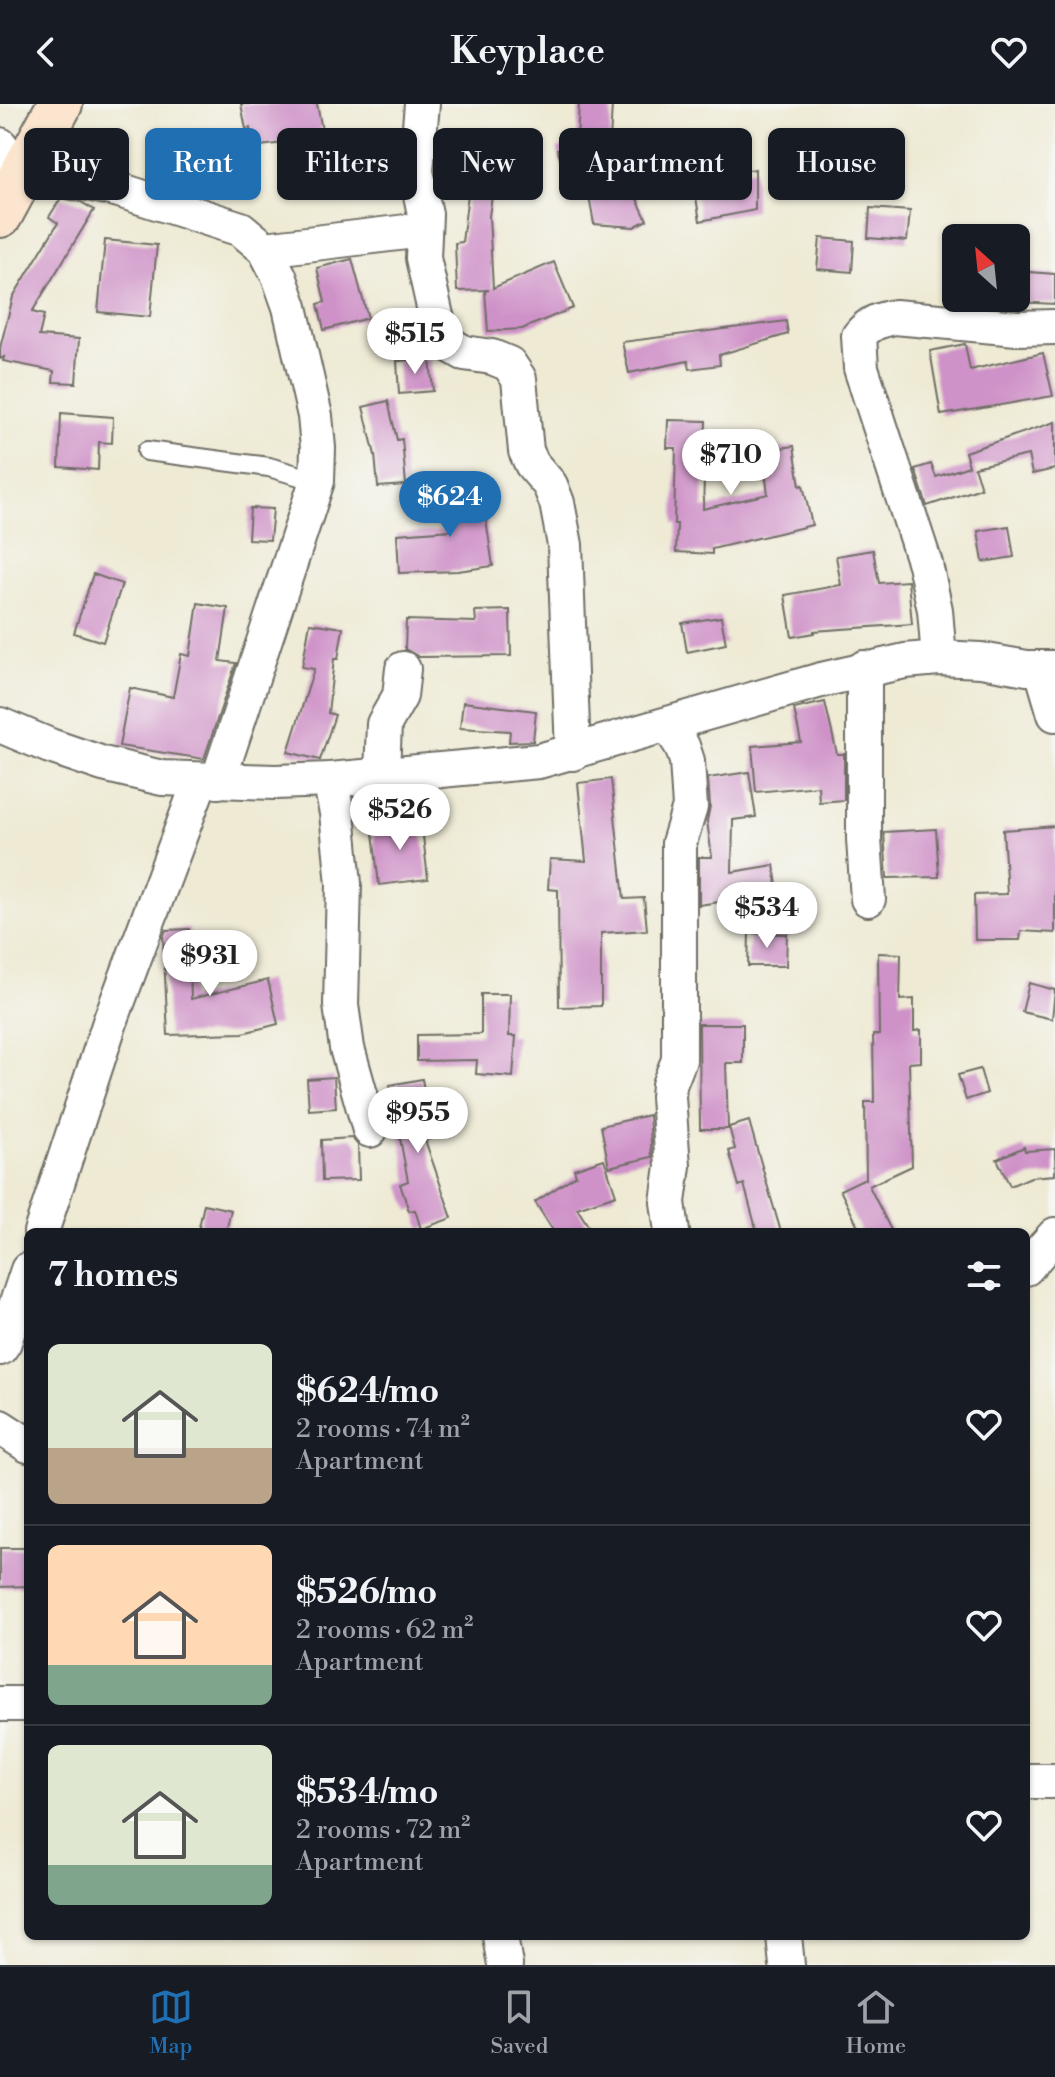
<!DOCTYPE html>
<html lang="en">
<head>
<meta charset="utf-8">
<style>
	body { margin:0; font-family:"Libre Bodoni",serif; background:#242831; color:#f1f3f6; height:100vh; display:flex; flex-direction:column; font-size:30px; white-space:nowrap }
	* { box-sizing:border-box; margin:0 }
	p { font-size:26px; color:#9ea1a6 }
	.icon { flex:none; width:44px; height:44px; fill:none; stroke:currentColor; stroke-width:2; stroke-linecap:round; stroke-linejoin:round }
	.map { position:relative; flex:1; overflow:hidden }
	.sheet { position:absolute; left:24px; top:1124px; width:1006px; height:712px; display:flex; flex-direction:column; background:#171b24; border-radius:12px; box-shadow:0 2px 6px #0004 }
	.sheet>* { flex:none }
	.guide { position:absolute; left:24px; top:24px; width:1008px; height:72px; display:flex; gap:16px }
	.needle { width:52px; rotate:333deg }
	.buttons { position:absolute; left:942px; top:120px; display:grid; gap:16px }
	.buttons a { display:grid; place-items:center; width:88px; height:88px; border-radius:12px; background:#171b24; box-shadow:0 2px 6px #0004; font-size:40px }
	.price { position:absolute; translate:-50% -68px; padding:0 18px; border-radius:28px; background:#fff; color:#222; font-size:26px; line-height:52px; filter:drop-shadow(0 2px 4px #0008) }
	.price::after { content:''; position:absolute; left:50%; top:48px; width:24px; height:18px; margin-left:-12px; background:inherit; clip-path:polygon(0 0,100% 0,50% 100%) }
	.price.active { background:#1f6fb2; color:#fff }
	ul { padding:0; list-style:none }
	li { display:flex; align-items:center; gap:24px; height:200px; padding:0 24px }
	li+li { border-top:2px solid #363941 }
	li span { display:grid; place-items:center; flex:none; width:224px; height:160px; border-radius:12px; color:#555 }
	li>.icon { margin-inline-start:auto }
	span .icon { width:96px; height:96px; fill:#fffc; stroke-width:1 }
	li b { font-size:34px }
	h2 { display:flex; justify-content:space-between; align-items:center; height:96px; padding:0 24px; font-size:34px }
	.chip { padding:0 28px; border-radius:12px; background:#171b24; box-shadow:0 2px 6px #0004; font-size:28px; line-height:72px }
	.chip.active { background:#1f6fb2; color:#fff }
	header { display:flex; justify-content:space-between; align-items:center; height:104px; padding:0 24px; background:#171b24; font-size:36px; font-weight:600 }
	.tab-bar { display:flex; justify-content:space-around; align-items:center; height:112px; border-top:2px solid #363941; background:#171b24; font-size:22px; color:#9ea1a6 }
	.tab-bar a { display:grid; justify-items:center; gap:4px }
	.tab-bar .active { color:#1f6fb2 }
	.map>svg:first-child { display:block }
	.building { fill:#cf92c8 }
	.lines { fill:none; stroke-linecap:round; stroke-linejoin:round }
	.lane-casing { stroke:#6f6e66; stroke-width:22 }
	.street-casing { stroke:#6f6e66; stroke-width:38 }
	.secondary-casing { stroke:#6f6e66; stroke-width:48 }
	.lane { stroke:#fff; stroke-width:18 }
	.street { stroke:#fff; stroke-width:34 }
	.secondary { stroke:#fbe5cf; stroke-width:44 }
</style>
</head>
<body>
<header><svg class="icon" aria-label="back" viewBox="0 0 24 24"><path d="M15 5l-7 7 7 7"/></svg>Keyplace<svg class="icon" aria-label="heart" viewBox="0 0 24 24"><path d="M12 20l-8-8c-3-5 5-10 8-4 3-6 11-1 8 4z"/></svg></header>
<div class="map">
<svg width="1055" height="1861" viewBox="0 0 1055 1861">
	<rect width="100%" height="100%" fill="#f6f6f2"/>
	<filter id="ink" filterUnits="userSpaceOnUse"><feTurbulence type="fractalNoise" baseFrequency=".0125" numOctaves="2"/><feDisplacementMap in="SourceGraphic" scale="16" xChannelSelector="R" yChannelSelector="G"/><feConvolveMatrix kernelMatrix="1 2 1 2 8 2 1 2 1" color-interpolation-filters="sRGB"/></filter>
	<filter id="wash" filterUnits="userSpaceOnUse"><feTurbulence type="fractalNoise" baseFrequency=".006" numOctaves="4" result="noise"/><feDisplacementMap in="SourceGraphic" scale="32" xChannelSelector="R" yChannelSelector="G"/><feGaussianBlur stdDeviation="1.8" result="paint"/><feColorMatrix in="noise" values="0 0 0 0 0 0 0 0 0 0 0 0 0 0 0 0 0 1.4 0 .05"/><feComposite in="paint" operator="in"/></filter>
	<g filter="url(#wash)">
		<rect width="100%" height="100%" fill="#eeead4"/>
		<g id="blocks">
			<g class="building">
				<polygon points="241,0 317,0 322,26 291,33 291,38 253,43 250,24 246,25"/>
				<polygon points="579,0 612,0 610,38 647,116 634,123 594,120 585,70 568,76 557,45 577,38"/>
				<polygon points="81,30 102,44 93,60 67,53"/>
				<polygon points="755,65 755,106 700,117 693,76"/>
				<polygon points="469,82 493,85 489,112 493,184 554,158 573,204 522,225 488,227 485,187 489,186 457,187 455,139 462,138"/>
				<polygon points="61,94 81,98 94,106 32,208 44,211 39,232 79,235 76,279 53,278 54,267 3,257 4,253 0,255 0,244 13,193 58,119 49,113"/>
				<polygon points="870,104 910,107 907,137 868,134"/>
				<polygon points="820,134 854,137 852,168 817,165"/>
				<polygon points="105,136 157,141 150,213 98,208"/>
				<polygon points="352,155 368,214 324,226 318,200 325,198 317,164"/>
				<polygon points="1016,167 1055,170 1055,200 1016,198"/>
				<polygon points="786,217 788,230 719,251 720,261 690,265 688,257 629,269 622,238"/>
				<polygon points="965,240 970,266 1043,249 1053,292 941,311 930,247"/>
				<polygon points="430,255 433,287 399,290 397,257"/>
				<polygon points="388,297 397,336 402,335 406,381 378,383 375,351 363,303"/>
				<polygon points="61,309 113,313 112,339 99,338 98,366 59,363"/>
				<polygon points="668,316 706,317 703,405 768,390 762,347 794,342 800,382 803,381 812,421 712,445 712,450 676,448 677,420 674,420 676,344 667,344"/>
				<polygon points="1055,318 1055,365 1032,370 1028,351 974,363 981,384 927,402 915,365 931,360 936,373 969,362 965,348"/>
				<polygon points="481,383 493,462 458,467 399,469 397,430 452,426 446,388"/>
				<polygon points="250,404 273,405 270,436 248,435"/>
				<polygon points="1009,422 1014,453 983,458 978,427"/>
				<polygon points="873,446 879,479 908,477 912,520 814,527 814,529 792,533 785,491 841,481 836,452"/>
				<polygon points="93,470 122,480 103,538 74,529"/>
				<polygon points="198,499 228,504 220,557 236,559 204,655 119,642 130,584 173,593 181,550 190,552"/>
				<polygon points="510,506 511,552 419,553 405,545 406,516 476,518 475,507"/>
				<polygon points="721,513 726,540 687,548 682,519"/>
				<polygon points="310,519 343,524 338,555 334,555 328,609 335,611 320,656 288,648 314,565 302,563"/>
				<polygon points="463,598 536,607 533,637 509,638 510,627 460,624"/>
				<polygon points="825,598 837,650 844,650 844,696 819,698 818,682 756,688 752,642 801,638 794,605"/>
				<polygon points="749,668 756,713 733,716 732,768 774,761 778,789 699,801 699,753 712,753 707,717 710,702 708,674"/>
				<polygon points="611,675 624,795 644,794 647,826 601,829 601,902 559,903 558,786 548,785 550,755 586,757 578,679"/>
				<polygon points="421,715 428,775 379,781 372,720"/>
				<polygon points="1055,722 1055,829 1021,827 1020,836 975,836 974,791 1007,790 1003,726"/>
				<polygon points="936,725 939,773 887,774 884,728"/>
				<polygon points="189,825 191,895 268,876 278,920 243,929 168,931 163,833 166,826"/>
				<polygon points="749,829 787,830 786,862 748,862"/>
				<polygon points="878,849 901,850 900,896 914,895 914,927 921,926 921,958 909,959 912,1062 869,1082 892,1128 861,1128 840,1086 865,1074 866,1076 865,998 874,998 873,931 879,931"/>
				<polygon points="1029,879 1055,886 1052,915 1022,908"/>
				<polygon points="481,890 510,890 509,932 516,932 513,973 476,970 477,956 417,957 417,931 481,930"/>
				<polygon points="699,920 743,920 743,959 726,959 728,1025 700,1025"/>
				<polygon points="980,965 987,989 966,996 958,971"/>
				<polygon points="334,973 336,1004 309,1006 307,975"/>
				<polygon points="422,975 433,1034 425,1036 452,1114 421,1125 415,1106 409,1107 400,1080 408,1077 390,981"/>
				<polygon points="649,1011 652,1053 609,1063 601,1022"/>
				<polygon points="749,1017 771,1094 781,1128 757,1128 744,1080 739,1082 729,1047 735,1045 729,1023"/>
				<polygon points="352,1034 358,1041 359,1076 322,1077 321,1036"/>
				<polygon points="1024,1043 1025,1047 1055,1045 1055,1071 1031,1073 1010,1082 997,1055"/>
				<polygon points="604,1055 616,1091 577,1104 592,1128 554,1128 535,1098 576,1071 574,1065"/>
				<polygon points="204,1100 231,1106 226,1128 198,1128"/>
				<polygon points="0,1444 28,1444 28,1482 0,1483"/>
			</g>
		</g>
	</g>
	<g filter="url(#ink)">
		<use href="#blocks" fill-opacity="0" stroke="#6f6e66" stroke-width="2"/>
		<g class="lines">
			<defs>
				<polyline id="lane" points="147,347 269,363 317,377"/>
				<g id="street">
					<polyline points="422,0 416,67 425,110 423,154 436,212 444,232 452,242 464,249 492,253 509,260 519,275 526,347 532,360 550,381 557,399 565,441 573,649"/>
					<polyline points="0,41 21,69"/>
					<polyline points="37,45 43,61 61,73 119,86 241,125 265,145 279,172 290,203 315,312 318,344 317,377 218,677"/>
					<polyline points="265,145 423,126"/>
					<path d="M939,554L935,506L925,460L861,264L859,232C869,219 879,216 895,213L1017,224L1055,223"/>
					<polyline points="864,564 864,735 868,795"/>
					<polyline points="1042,566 1055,610"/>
					<polyline points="0,621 50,642 103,660 162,674 275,678 330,676 539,657 821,576 905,557 939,554 981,556 1027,564 1055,564"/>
					<polyline points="669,622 682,642 687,657 690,703 679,739 679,956 669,981 668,993 673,1062 668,1098 672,1128"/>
					<polyline points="382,670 384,620 400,592 403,565"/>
					<polyline points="330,676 337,709 344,780 341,901 347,944 370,1026"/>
					<polyline points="41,1128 110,918 200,677"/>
					<polyline points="1026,1164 1055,1131"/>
					<polyline points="0,1244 4,1238 28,1166"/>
					<polyline points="0,1323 28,1341"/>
					<polyline points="0,1600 28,1600"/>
					<polyline points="1026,1677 1055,1677"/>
					<polyline points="500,1832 505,1861"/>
					<polyline points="784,1832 787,1861"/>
				</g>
				<polyline id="secondary" points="0,111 60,0"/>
			</defs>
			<use href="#lane" class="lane-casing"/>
			<use href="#street" class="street-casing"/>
			<use href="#secondary" class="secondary-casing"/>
			<use href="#lane" class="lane"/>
			<use href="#street" class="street"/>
			<use href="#secondary" class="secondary"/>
		</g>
	</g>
</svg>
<div class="buttons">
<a><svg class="needle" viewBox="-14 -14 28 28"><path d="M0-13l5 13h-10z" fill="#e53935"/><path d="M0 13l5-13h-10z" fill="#9ea1a6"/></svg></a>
</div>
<b class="price" style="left:415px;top:272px">$515</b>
<b class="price" style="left:731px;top:393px">$710</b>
<b class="price active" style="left:450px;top:435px">$624</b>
<b class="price" style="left:400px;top:748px">$526</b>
<b class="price" style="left:767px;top:846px">$534</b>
<b class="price" style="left:210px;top:894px">$931</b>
<b class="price" style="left:418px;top:1051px">$955</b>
<div class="guide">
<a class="chip">Buy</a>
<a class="chip active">Rent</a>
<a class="chip">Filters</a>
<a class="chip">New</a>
<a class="chip">Apartment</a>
<a class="chip">House</a>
</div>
<section class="sheet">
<h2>7 homes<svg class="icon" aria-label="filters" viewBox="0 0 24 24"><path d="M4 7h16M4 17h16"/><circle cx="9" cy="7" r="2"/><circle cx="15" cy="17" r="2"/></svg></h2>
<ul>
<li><span style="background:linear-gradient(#dfe7d0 65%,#b9a48a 0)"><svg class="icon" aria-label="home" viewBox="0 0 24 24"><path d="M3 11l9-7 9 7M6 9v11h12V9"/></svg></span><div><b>$624/mo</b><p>2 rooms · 74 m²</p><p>Apartment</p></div><svg class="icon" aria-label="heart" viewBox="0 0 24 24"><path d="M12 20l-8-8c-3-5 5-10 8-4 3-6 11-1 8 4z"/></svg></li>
<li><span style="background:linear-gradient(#ffd9b3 75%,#7fa58c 0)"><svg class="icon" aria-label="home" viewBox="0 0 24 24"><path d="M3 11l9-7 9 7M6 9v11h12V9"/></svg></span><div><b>$526/mo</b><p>2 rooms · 62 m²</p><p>Apartment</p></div><svg class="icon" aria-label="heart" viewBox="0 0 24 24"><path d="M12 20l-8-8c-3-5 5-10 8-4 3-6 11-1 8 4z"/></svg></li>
<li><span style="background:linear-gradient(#dfe7d0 75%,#7fa58c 0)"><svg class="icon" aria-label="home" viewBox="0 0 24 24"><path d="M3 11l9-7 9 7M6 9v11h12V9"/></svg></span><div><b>$534/mo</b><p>2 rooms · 72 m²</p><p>Apartment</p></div><svg class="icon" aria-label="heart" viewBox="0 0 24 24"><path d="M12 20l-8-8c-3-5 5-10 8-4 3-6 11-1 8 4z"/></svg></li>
</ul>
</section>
</div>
<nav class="tab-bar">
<a class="active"><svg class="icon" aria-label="map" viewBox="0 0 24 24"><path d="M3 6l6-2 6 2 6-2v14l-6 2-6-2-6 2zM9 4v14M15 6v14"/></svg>Map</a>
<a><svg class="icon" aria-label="saved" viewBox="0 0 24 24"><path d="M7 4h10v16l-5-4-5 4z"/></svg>Saved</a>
<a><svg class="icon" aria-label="home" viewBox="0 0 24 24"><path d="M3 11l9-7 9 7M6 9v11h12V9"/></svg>Home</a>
</nav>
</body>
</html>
